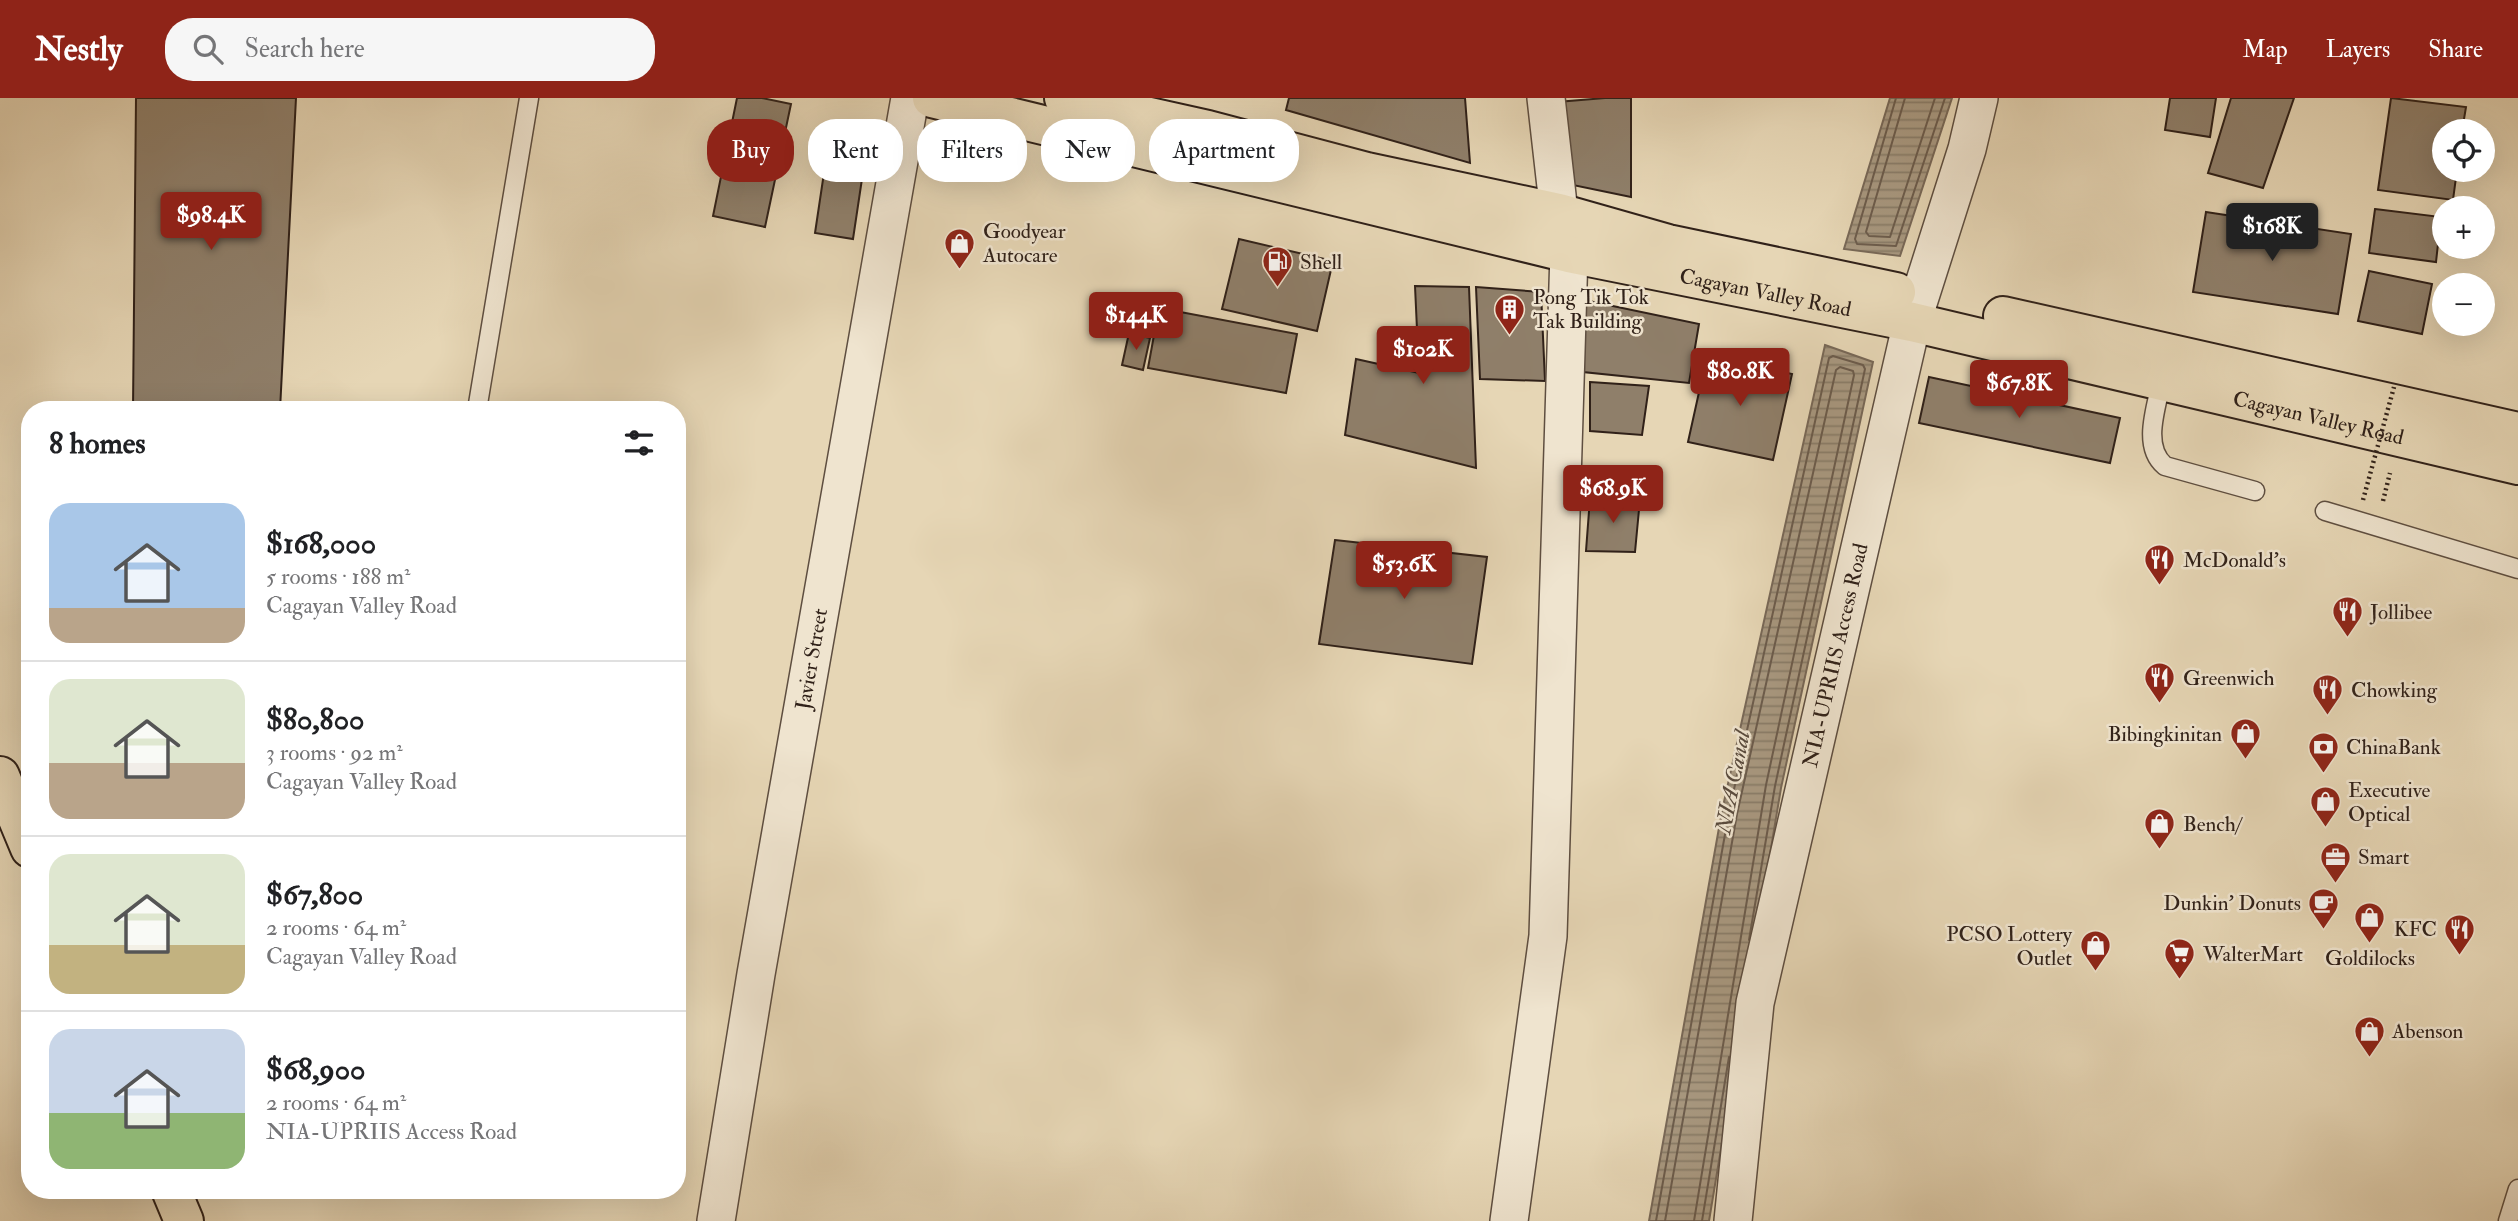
<!DOCTYPE html>
<html lang="en">
<head>
<meta charset="utf-8">
<style>
	body { margin:0; font-family:"IM FELL Double Pica",serif; background:#f6f6f6; color:#202124; height:100vh; display:flex; flex-direction:column; font-size:26px; white-space:nowrap }
	* { box-sizing:border-box; margin:0 }
	p { font-size:23px; color:#757577 }
	.icon { flex:none; width:38px; height:38px; fill:none; stroke:currentColor; stroke-width:2; stroke-linecap:round; stroke-linejoin:round }
	.map { position:relative; flex:1; overflow:hidden }
	.side { position:absolute; left:21px; top:303px; width:665px; height:798px; display:flex; flex-direction:column; background:#fff; border-radius:28px; box-shadow:0 7px 28px #0002 }
	.side>* { flex:none }
	.banner { position:absolute; left:707px; top:21px; width:665px; height:63px; display:flex; gap:14px }
	.controls { position:absolute; left:2432px; top:21px; display:grid; gap:14px }
	.controls a { display:grid; place-items:center; width:63px; height:63px; border-radius:50%; background:#fff; box-shadow:0 7px 28px #0002; font-size:35px }
	.price { position:absolute; translate:-50% -60px; padding:0 16px; border-radius:7px; background:#8f2418; color:#fff; font-size:23px; line-height:46px; filter:drop-shadow(0 2px 4px #0008) }
	.price::after { content:''; position:absolute; left:50%; top:42px; width:21px; height:16px; margin-left:-10px; background:inherit; clip-path:polygon(0 0,100% 0,50% 100%) }
	.price.active { background:#222; color:#fff }
	ul { padding:0; list-style:none }
	li { display:flex; align-items:center; gap:21px; height:175px; padding:0 28px }
	li+li { border-top:2px solid #e0e0e0 }
	li span { display:grid; place-items:center; flex:none; width:196px; height:140px; border-radius:21px; color:#555 }
	li>.icon { margin-inline-start:auto }
	span .icon { width:84px; height:84px; fill:#fffc; stroke-width:1 }
	li b { font-size:30px }
	h2 { display:flex; justify-content:space-between; align-items:center; height:84px; padding:0 28px; font-size:30px }
	.tag { padding:0 24px; border-radius:28px; background:#fff; box-shadow:0 7px 28px #0002; font-size:24px; line-height:63px }
	.tag.active { background:#8f2418; color:#fff }
	header { display:flex; align-items:center; gap:42px; box-sizing:border-box; height:98px; padding:0 35px; background:#8f2418; color:#fff }
	header strong { font-size:33px }
	nav { display:flex; gap:38px; margin-inline-start:auto; font-size:24px }
	.search { width:490px; height:63px; background:#f6f6f6; display:flex; align-items:center; gap:18px; box-sizing:border-box; padding:0 24px; border-radius:28px; color:#757577; font-size:26px }
	.map>svg:first-child { display:block }
	.water { fill:url(#water-rules); stroke:#786857; stroke-width:2 }
	.lines { fill:none; stroke-linecap:round; stroke-linejoin:round }
	.shore { stroke:#6c5c4c; stroke-width:2 }
	.building { fill:#8f7f6a; stroke:#302119; stroke-width:2 }
	.lane-casing { stroke:#5e4e40; stroke-width:21 }
	.street-casing { stroke:#5e4e40; stroke-width:40 }
	.highway-casing { stroke:#302119; stroke-width:42 }
	.path { stroke:#302119; stroke-width:4.5; stroke-dasharray:2 3.5; stroke-linecap:butt }
	.lane { stroke:#efe4cf; stroke-width:18 }
	.street { stroke:#efe4cf; stroke-width:37 }
	.highway { stroke:#e6d6b5; stroke-width:38 }
	.path-bridge { stroke:#302119; stroke-width:4.5; stroke-dasharray:2 3.5; stroke-linecap:butt }
	.labels { text-anchor:middle; stroke-width:5; stroke-linejoin:round; paint-order:stroke }
	.poi-label { font-size:21px; fill:#302119; stroke:#efe4cf; text-anchor:start }
	.street-label { font-size:21px; fill:#302119; stroke:#efe4cf }
	.water-label { font-size:23px; font-style:italic; fill:#5a4b3d; stroke:#efe4cf }
</style>
</head>
<body>
<header>
<strong>Nestly</strong>
<div class="search"><svg class="icon" aria-label="search" viewBox="0 0 24 24"><circle cx="10" cy="10" r="6"/><path d="M15 15l6 6"/></svg>Search here</div>
<nav><a>Map</a><a>Layers</a><a>Share</a></nav>
</header>
<div class="map">
<svg width="2518" height="1123" viewBox="0 0 2518 1123">
	<defs>
		<pattern id="water-rules" width="6" height="5" patternUnits="userSpaceOnUse" patternTransform="scale(1.75)"><rect width="6" height="5" fill="#a89880"/><path d="M0 2.5h6" fill="none" stroke="#897c68"/></pattern>
	</defs>
	<rect width="100%" height="100%" fill="#e6d6b5"/>
	<filter id="stains"><feTurbulence type="fractalNoise" baseFrequency=".00286" numOctaves="4"/><feColorMatrix values="0 0 0 0 .2 0 0 0 0 .09 0 0 0 0 .02 0 0 0 .5 -.17"/></filter>
	<radialGradient id="worn" r=".72"><stop offset=".6" stop-color="#630" stop-opacity="0"/><stop offset="1" stop-color="#630" stop-opacity=".3"/></radialGradient>
	<g class="water">
		<polygon points="1890,0 1952,0 1900,158 1844,151"/>
		<polygon points="1825,247 1873,264 1781,690 1709,1123 1649,1123 1722,713"/>
	</g>
	<g class="lines">
		<g class="shore">
			<polyline points="1896,0 1855,141 1857,146 1896,148 1945,0"/>
			<polyline points="1905,0 1866,134 1869,138 1890,139 1935,0"/>
			<polyline points="1656,1123 1729,714 1829,260 1833,258 1863,267 1865,271 1775,688 1749,842"/>
			<polyline points="1665,1123 1737,716 1836,272 1840,269 1853,273 1854,277 1766,687 1694,1123"/>
			<polyline points="1702,1123 1729,959"/>
		</g>
	</g>
	<g class="building">
		<polygon points="136,0 296,0 280,312 133,312"/>
		<polygon points="737,0 762,0 791,6 765,129 713,118"/>
		<polygon points="1289,0 1465,0 1470,65 1286,12"/>
		<polygon points="1605,0 1631,0 1631,99 1563,85 1557,4"/>
		<polygon points="2170,0 2216,0 2210,39 2165,32"/>
		<polygon points="2231,0 2294,0 2263,90 2208,75"/>
		<polygon points="2391,0 2466,9 2462,33 2445,33 2445,72 2457,72 2453,102 2378,92"/>
		<polygon points="831,28 869,34 853,141 815,135"/>
		<polygon points="2375,111 2441,119 2436,164 2369,155"/>
		<polygon points="2206,114 2351,136 2338,216 2193,194"/>
		<polygon points="1239,141 1333,163 1317,233 1222,211"/>
		<polygon points="2369,173 2432,186 2422,236 2358,223"/>
		<polygon points="1415,188 1469,189 1476,370 1345,337 1356,261 1419,275"/>
		<polygon points="1476,189 1541,194 1545,283 1480,281"/>
		<polygon points="1584,202 1699,226 1689,285 1583,274"/>
		<polygon points="1159,210 1297,236 1286,295 1148,270"/>
		<polygon points="1129,235 1150,240 1143,272 1122,267"/>
		<polygon points="1707,258 1792,276 1773,362 1688,344"/>
		<polygon points="1929,279 2120,320 2110,365 1919,325"/>
		<polygon points="1590,284 1649,288 1642,337 1590,333"/>
		<polygon points="1590,400 1640,401 1635,454 1586,453"/>
		<polygon points="1335,442 1487,459 1472,566 1319,546"/>
	</g>
	<g class="lines">
		<defs>
			<g id="lane">
				<path d="M2162,281C2157,308 2141,348 2165,368L2255,393"/>
				<polyline points="477,312 529,0"/>
				<polyline points="2325,413 2518,471"/>
				<polyline points="2508,1123 2518,1091"/>
			</g>
			<g id="street">
				<path id="s1" d="M716,1123L756,876L910,0"/>
				<polyline points="1509,1123 1548,838 1569,155 1559,115 1546,0"/>
				<path id="s2" d="M1733,1123L1755,905L1912,224L1967,51L1979,0"/>
			</g>
			<g id="highway">
				<path id="s3" d="M932,0L1569,155L1912,224L2518,367"/>
				<polyline points="1064,0 1208,32 1367,74 1559,115 1668,146 1896,194"/>
				<polyline points="2003,218 2518,334"/>
				<polyline points="0,678 30,750"/>
				<polyline points="171,1092 184,1123"/>
			</g>
		</defs>
		<use href="#lane" class="lane-casing"/>
		<use href="#street" class="street-casing"/>
		<use href="#highway" class="highway-casing"/>
		<polyline class="path" points="2383,403 2390,375"/>
		<use href="#lane" class="lane"/>
		<use href="#street" class="street"/>
		<use href="#highway" class="highway"/>
		<polyline class="path-bridge" points="2363,402 2394,289"/>
	</g>
	<defs>
		<symbol id="shop-pin" viewBox="-11 -11 22 30"><path d="M0 17L-7.5 6A9.5 9.5 0 1 1 7.5 6Z" fill="#8f2418" stroke="#efe4cf"/><path d="M-5-2.5h2.3a2.7 3.5 0 0 1 5.4 0H5L5.5 6h-11ZM-1.5-2.5h3a1.5 2.3 0 0 0-3 0Z" fill="#fff"/></symbol>
		<symbol id="fuel-pin" viewBox="-11 -11 22 30"><path d="M0 17L-7.5 6A9.5 9.5 0 1 1 7.5 6Z" fill="#8f2418" stroke="#efe4cf"/><path d="M-5.5-6h7V0h2V4h1.3V-2.5L3-4.5l.8-.8L6-3V5H2.5V1h-1V6h-7ZM-4.2-4.7v3.2H.2V-4.7Z" fill="#fff"/></symbol>
		<symbol id="building-pin" viewBox="-11 -11 22 30"><path d="M0 17L-7.5 6A9.5 9.5 0 1 1 7.5 6Z" fill="#8f2418" stroke="#efe4cf"/><path d="M-4-6H4V6H1V3H-1V6H-4ZM-2.5-4.3h1.7v1.8h-1.7ZM.8-4.3h1.7v1.8H.8ZM-2.5-1h1.7V.8h-1.7ZM.8-1h1.7V.8H.8Z" fill="#fff"/></symbol>
		<symbol id="restaurant-pin" viewBox="-11 -11 22 30"><path d="M0 17L-7.5 6A9.5 9.5 0 1 1 7.5 6Z" fill="#8f2418" stroke="#efe4cf"/><path d="M-5-6h1v4h1v-4h1v4h1v-4h1v5L-1.5 .5V6h-2V.5L-5-1ZM5-6V6H3V1.5H1.5Q1.5-4 5-6Z" fill="#fff"/></symbol>
		<symbol id="bank-pin" viewBox="-11 -11 22 30"><path d="M0 17L-7.5 6A9.5 9.5 0 1 1 7.5 6Z" fill="#8f2418" stroke="#efe4cf"/><path d="M-6-4H6V4H-6ZM0-2.3a2.3 2.3 0 1 0 0 4.6a2.3 2.3 0 1 0 0-4.6Z" fill="#fff"/></symbol>
		<symbol id="office-pin" viewBox="-11 -11 22 30"><path d="M0 17L-7.5 6A9.5 9.5 0 1 1 7.5 6Z" fill="#8f2418" stroke="#efe4cf"/><path d="M-6-3h4V-5.5h4V-3h4V5H-6ZM-1-4.5V-3h2v-1.5ZM-6 0V1H6V0Z" fill="#fff"/></symbol>
		<symbol id="cafe-pin" viewBox="-11 -11 22 30"><path d="M0 17L-7.5 6A9.5 9.5 0 1 1 7.5 6Z" fill="#8f2418" stroke="#efe4cf"/><path d="M-5.5-4.5H6V0H3Q3 3.5 0 3.5H-2.5Q-5.5 3.5-5.5 0ZM3-3.2v2h1.7v-2ZM-6 4.5H4V6H-6Z" fill="#fff"/></symbol>
		<symbol id="supermarket-pin" viewBox="-11 -11 22 30"><path d="M0 17L-7.5 6A9.5 9.5 0 1 1 7.5 6Z" fill="#8f2418" stroke="#efe4cf"/><path d="M-6-5.5h2.5l.6 2H6L4.5 2H-2.5L-4.4-4H-6ZM-1.5 3.2a1.3 1.3 0 1 0 .1 0ZM3 3.2a1.3 1.3 0 1 0 .1 0Z" fill="#fff"/></symbol>
	</defs>
	<g fill-rule="evenodd">
		<use href="#shop-pin" x="942" y="128" width="35" height="47"/>
		<use href="#fuel-pin" x="1260" y="146" width="35" height="47"/>
		<use href="#building-pin" x="1492" y="194" width="35" height="47"/>
		<use href="#restaurant-pin" x="2142" y="444" width="35" height="47"/>
		<use href="#restaurant-pin" x="2330" y="496" width="35" height="47"/>
		<use href="#restaurant-pin" x="2142" y="562" width="35" height="47"/>
		<use href="#restaurant-pin" x="2310" y="574" width="35" height="47"/>
		<use href="#shop-pin" x="2228" y="618" width="35" height="47"/>
		<use href="#bank-pin" x="2306" y="632" width="35" height="47"/>
		<use href="#shop-pin" x="2308" y="686" width="35" height="47"/>
		<use href="#shop-pin" x="2142" y="708" width="35" height="47"/>
		<use href="#office-pin" x="2318" y="742" width="35" height="47"/>
		<use href="#cafe-pin" x="2306" y="788" width="35" height="47"/>
		<use href="#shop-pin" x="2352" y="802" width="35" height="47"/>
		<use href="#restaurant-pin" x="2442" y="814" width="35" height="47"/>
		<use href="#shop-pin" x="2078" y="830" width="35" height="47"/>
		<use href="#supermarket-pin" x="2162" y="838" width="35" height="47"/>
		<use href="#shop-pin" x="2352" y="916" width="35" height="47"/>
	</g>
	<g class="labels">
		<g class="poi-label">
			<text x="983" y="140">Goodyear<tspan x="983" dy="24">Autocare</tspan></text>
			<text x="1300" y="171">Shell</text>
			<text x="1533" y="206">Pong Tik Tok<tspan x="1533" dy="24">Tak Building</tspan></text>
			<text x="2183" y="469">McDonald's</text>
			<text x="2370" y="521">Jollibee</text>
			<text x="2183" y="587">Greenwich</text>
			<text x="2351" y="599">Chowking</text>
			<text x="2222" y="643" text-anchor="end">Bibingkinitan</text>
			<text x="2346" y="656">ChinaBank</text>
			<text x="2348" y="699">Executive<tspan x="2348" dy="24">Optical</tspan></text>
			<text x="2183" y="733">Bench/</text>
			<text x="2358" y="766">Smart</text>
			<text x="2301" y="812" text-anchor="end">Dunkin' Donuts</text>
			<text x="2437" y="838" text-anchor="end">KFC</text>
			<text x="2072" y="843" text-anchor="end">PCSO Lottery<tspan x="2072" dy="24">Outlet</tspan></text>
			<text x="2203" y="863">WalterMart</text>
			<text x="2370" y="867" text-anchor="middle">Goldilocks</text>
			<text x="2392" y="940">Abenson</text>
		</g>
		<g class="street-label">
			<text dy="7" stroke="none"><textPath href="#s3" startOffset="856">Cagayan Valley Road</textPath></text>
			<text dy="7" stroke="none"><textPath href="#s3" startOffset="1423">Cagayan Valley Road</textPath></text>
			<text dy="7" stroke="none"><textPath href="#s2" startOffset="576">NIA-UPRIIS Access Road</textPath></text>
			<text dy="7" stroke="none"><textPath href="#s1" startOffset="570">Javier Street</textPath></text>
		</g>
		<g class="water-label">
			<text transform="translate(1732 684) rotate(-79)" y="8">NIA Canal</text>
		</g>
	</g>
	<rect width="100%" height="100%" filter="url(#stains)"/>
	<rect width="100%" height="100%" fill="url(#worn)"/>
</svg>
<div class="controls">
<a><svg class="icon" aria-label="locate" viewBox="0 0 24 24"><circle cx="12" cy="12" r="6"/><path d="M12 2v4M12 18v4M2 12h4M18 12h4"/></svg></a>
<a>+</a>
<a>−</a>
</div>
<b class="price" style="left:211px;top:154px">$98.4K</b>
<b class="price active" style="left:2272px;top:165px">$168K</b>
<b class="price" style="left:1136px;top:254px">$144K</b>
<b class="price" style="left:1423px;top:288px">$102K</b>
<b class="price" style="left:1740px;top:310px">$80.8K</b>
<b class="price" style="left:2019px;top:322px">$67.8K</b>
<b class="price" style="left:1613px;top:427px">$68.9K</b>
<b class="price" style="left:1404px;top:503px">$53.6K</b>
<div class="banner">
<a class="tag active">Buy</a>
<a class="tag">Rent</a>
<a class="tag">Filters</a>
<a class="tag">New</a>
<a class="tag">Apartment</a>
</div>
<section class="side">
<h2>8 homes<svg class="icon" aria-label="filters" viewBox="0 0 24 24"><path d="M4 7h16M4 17h16"/><circle cx="9" cy="7" r="2"/><circle cx="15" cy="17" r="2"/></svg></h2>
<ul>
<li><span style="background:linear-gradient(#a9c7e8 75%,#b9a48a 0)"><svg class="icon" aria-label="home" viewBox="0 0 24 24"><path d="M3 11l9-7 9 7M6 9v11h12V9"/></svg></span><div><b>$168,000</b><p>5 rooms · 188 m²</p><p>Cagayan Valley Road</p></div></li>
<li><span style="background:linear-gradient(#dfe7d0 60%,#b9a48a 0)"><svg class="icon" aria-label="home" viewBox="0 0 24 24"><path d="M3 11l9-7 9 7M6 9v11h12V9"/></svg></span><div><b>$80,800</b><p>3 rooms · 92 m²</p><p>Cagayan Valley Road</p></div></li>
<li><span style="background:linear-gradient(#dfe7d0 65%,#c2b280 0)"><svg class="icon" aria-label="home" viewBox="0 0 24 24"><path d="M3 11l9-7 9 7M6 9v11h12V9"/></svg></span><div><b>$67,800</b><p>2 rooms · 64 m²</p><p>Cagayan Valley Road</p></div></li>
<li><span style="background:linear-gradient(#c9d6e8 60%,#8fb573 0)"><svg class="icon" aria-label="home" viewBox="0 0 24 24"><path d="M3 11l9-7 9 7M6 9v11h12V9"/></svg></span><div><b>$68,900</b><p>2 rooms · 64 m²</p><p>NIA-UPRIIS Access Road</p></div></li>
</ul>
</section>
</div>
</body>
</html>
